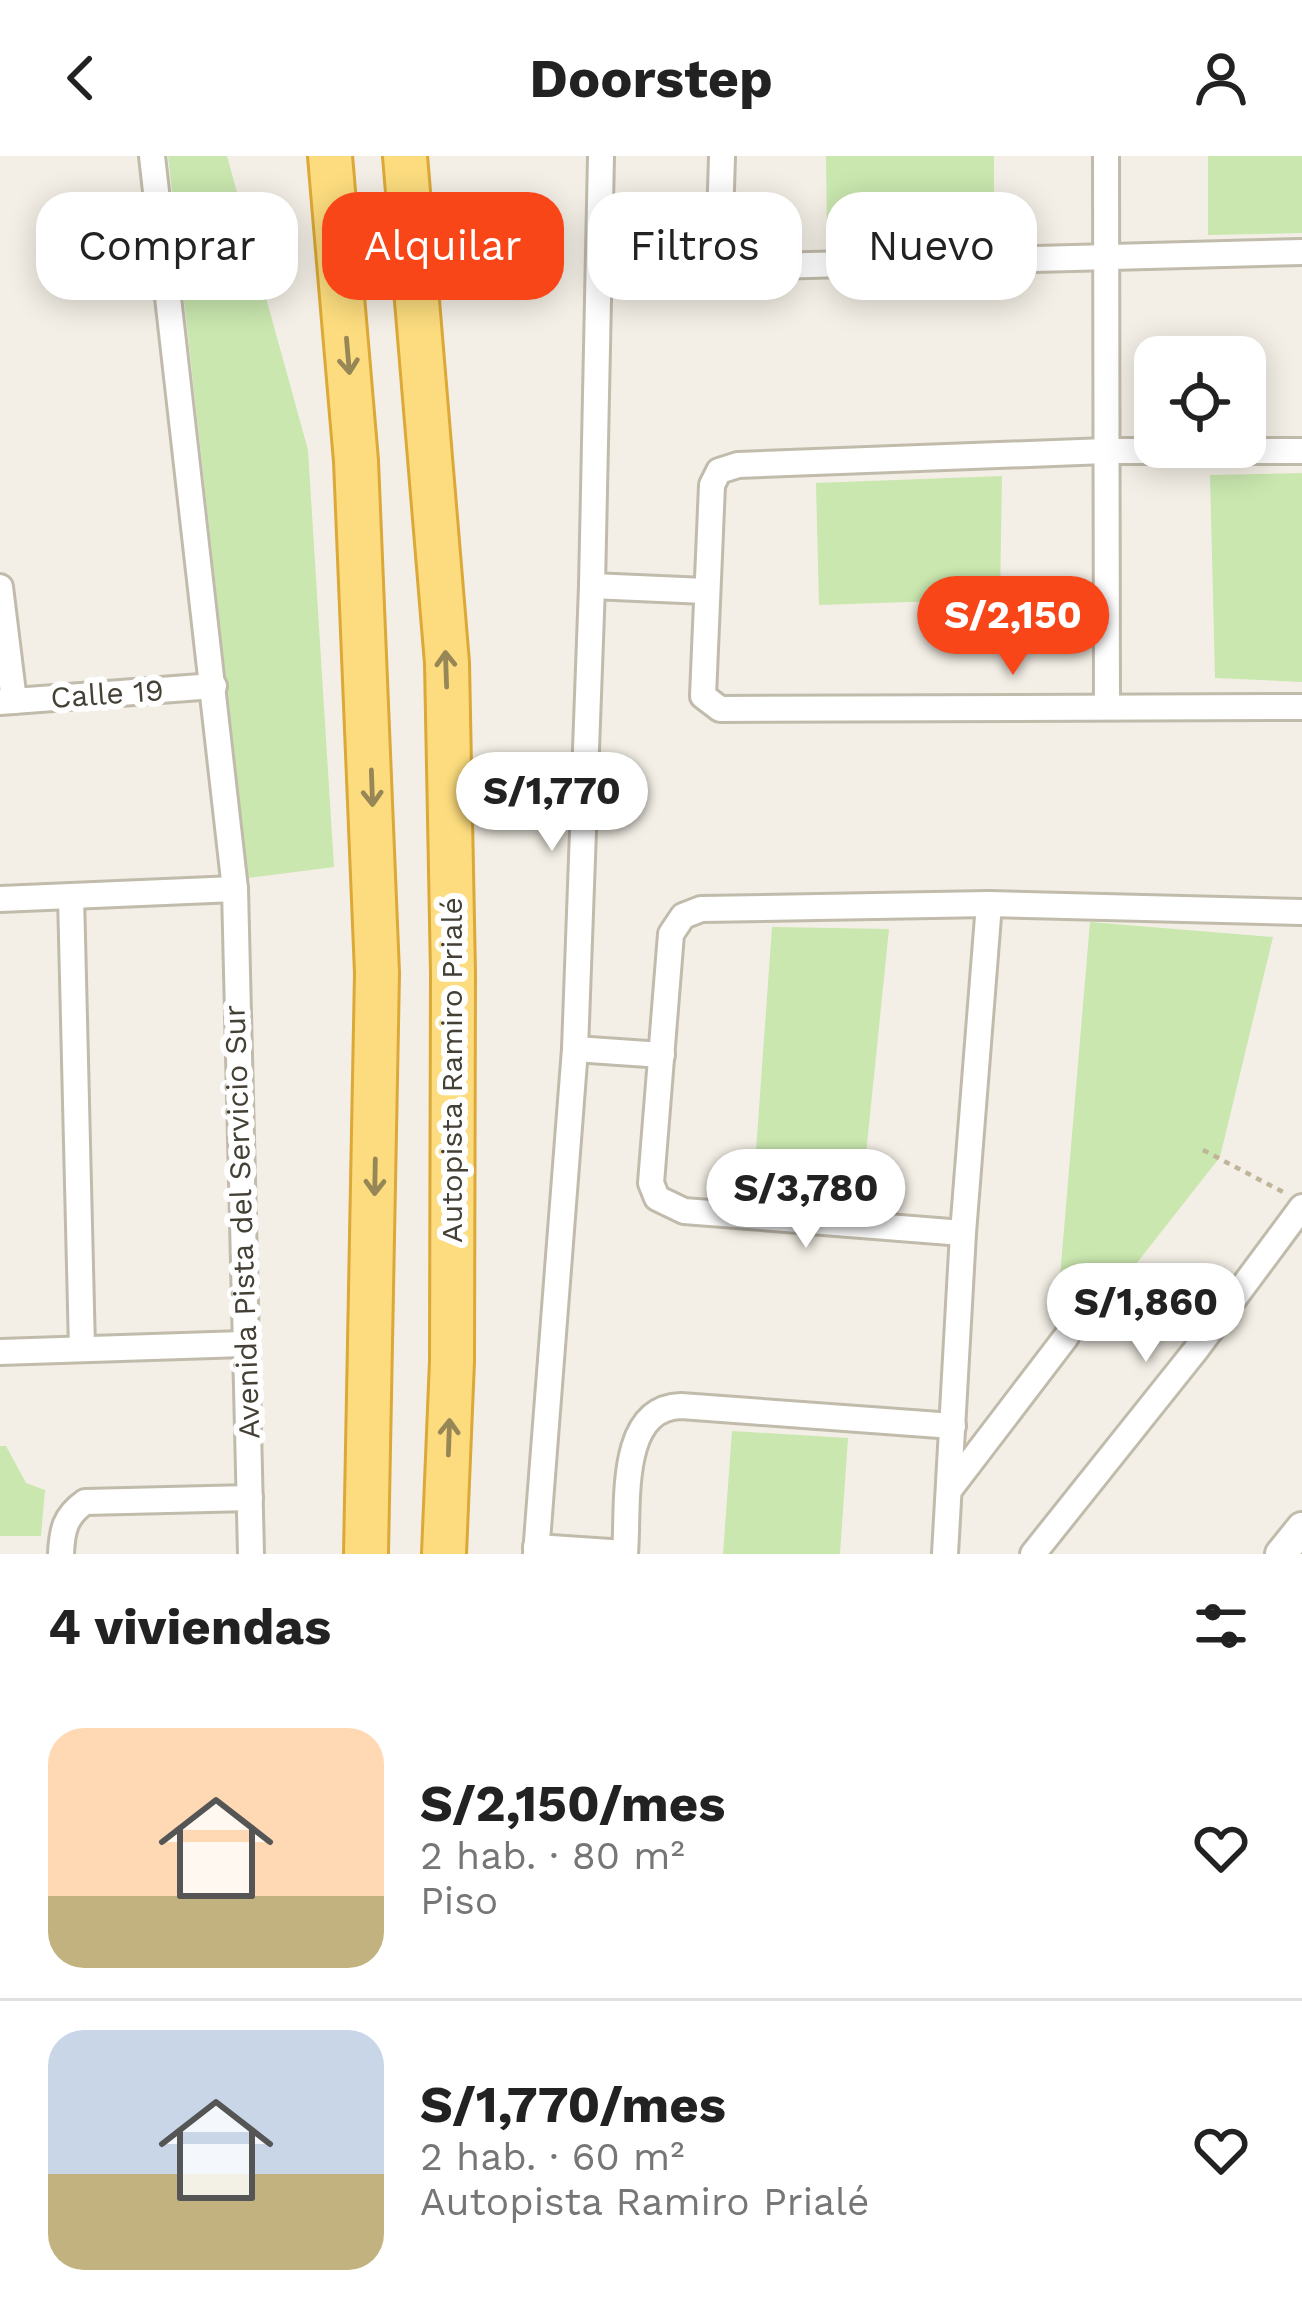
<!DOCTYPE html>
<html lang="es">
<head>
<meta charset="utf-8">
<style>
	body { margin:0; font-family:"Work Sans",sans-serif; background:#f2f2f2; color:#222; height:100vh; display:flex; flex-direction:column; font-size:45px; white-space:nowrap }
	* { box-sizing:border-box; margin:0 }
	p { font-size:39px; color:#767676 }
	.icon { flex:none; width:66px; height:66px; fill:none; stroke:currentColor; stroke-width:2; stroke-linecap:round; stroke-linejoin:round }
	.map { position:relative; height:1398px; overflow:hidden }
	.sheet { display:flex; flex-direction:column; background:#fff; flex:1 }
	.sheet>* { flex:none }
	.banner { position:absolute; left:36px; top:36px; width:1230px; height:108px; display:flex; gap:24px }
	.controls { position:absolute; left:1134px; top:180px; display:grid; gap:24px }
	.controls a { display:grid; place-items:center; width:132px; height:132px; border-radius:24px; background:#fff; box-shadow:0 6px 30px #0003; font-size:60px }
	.price { position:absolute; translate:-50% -102px; padding:0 27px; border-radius:42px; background:#fff; color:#222; font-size:39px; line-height:78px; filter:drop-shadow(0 3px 6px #0008) }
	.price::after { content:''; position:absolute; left:50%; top:72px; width:36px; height:27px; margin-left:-18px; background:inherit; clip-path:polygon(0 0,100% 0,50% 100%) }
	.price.selected { background:#f84618; color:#fff }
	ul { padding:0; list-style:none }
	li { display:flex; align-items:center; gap:36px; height:300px; padding:0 48px }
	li+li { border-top:3px solid #e0e0e0 }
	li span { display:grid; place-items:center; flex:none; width:336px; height:240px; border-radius:36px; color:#555 }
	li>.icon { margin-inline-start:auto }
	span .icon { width:144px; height:144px; fill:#fffc; stroke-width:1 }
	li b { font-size:51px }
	h2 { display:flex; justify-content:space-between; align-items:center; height:144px; padding:0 48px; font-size:51px }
	.pill { padding:0 42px; border-radius:36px; background:#fff; box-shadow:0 6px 30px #0003; font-size:42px; line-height:108px }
	.pill.selected { background:#f84618; color:#fff }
	header { display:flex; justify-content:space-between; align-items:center; height:156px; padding:0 48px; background:#fff; font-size:54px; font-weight:700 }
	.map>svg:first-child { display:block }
	.green { fill:#cae7af }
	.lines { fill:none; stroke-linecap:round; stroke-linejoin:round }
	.minor-casing { stroke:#c1bbab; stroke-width:30 }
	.tertiary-casing { stroke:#c1bbab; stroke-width:36 }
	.trunk-casing { stroke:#dca837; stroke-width:48 }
	.path { stroke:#c0b49a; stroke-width:4.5; stroke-dasharray:6 6; stroke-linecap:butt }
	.minor { stroke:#fff; stroke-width:24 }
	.tertiary { stroke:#fff; stroke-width:30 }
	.trunk { stroke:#fcdc7e; stroke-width:42 }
	.oneway { stroke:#978656 }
	.labels { text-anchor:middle; stroke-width:12; stroke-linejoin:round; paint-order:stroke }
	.street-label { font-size:30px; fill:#454035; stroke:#fff }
</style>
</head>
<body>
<header><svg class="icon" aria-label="back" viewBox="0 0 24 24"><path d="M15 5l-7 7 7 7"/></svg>Doorstep<svg class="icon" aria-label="person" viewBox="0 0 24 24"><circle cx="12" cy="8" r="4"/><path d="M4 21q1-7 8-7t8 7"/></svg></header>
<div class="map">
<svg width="1302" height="1398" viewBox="0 0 1302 1398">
	<rect width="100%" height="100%" fill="#f3efe6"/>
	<g class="green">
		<polygon points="168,0 227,0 308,294 334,711 248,722"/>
		<polygon points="826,0 994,0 994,79 827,82"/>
		<polygon points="1208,0 1302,0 1302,77 1208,79"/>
		<polygon points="1302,317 1302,526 1215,522 1210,319"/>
		<polygon points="1002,320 1000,443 819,449 816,327"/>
		<polygon points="1090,766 1273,781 1220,1001 1078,1182 1056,1168"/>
		<polygon points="772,771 889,773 861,1047 753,1036"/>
		<polygon points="732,1275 848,1282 840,1398 723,1398"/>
		<polygon points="0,1290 6,1290 26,1327 45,1334 41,1380 0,1380"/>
	</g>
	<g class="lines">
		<defs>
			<g id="minor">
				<polyline points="152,0 235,733 251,1398"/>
				<polyline points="722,0 719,100 724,109 734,111 1302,96"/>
				<polyline points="1106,0 1107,551"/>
				<polyline points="1302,295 1106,295 738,309 719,315 712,329 703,540 720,553 1302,551"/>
				<polyline points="592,430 705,435"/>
				<polyline points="0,431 14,545"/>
				<polyline points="0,546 214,530"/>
				<polyline points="71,740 82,1193"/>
				<polyline points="0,743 235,733"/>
				<polyline points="575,893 662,899"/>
				<polyline points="963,1077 684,1055 657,1042 651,1027 671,778 683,760 701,753 989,748 1302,756"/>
				<polyline points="0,1196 243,1188"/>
				<polyline points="950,1333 1066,1181"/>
				<polyline points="536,1391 625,1397"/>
				<path d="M61,1398C62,1374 65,1360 85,1346L250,1342"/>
				<polyline points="536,1398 575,893 592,430 601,0"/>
				<path d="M625,1398C629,1350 617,1252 681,1250L953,1270"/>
				<polyline points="945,1398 963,1077 989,748"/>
				<polyline points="1033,1398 1195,1195 1302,1051"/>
			</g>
			<polyline id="tertiary" points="1281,1398 1302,1372"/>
			<g id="trunk">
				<polyline points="330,0 356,305 377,817 366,1398"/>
				<polyline points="405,0 447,507 453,817 452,1205 444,1398"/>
			</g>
		</defs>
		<use href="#minor" class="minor-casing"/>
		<use href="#tertiary" class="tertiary-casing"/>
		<use href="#trunk" class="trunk-casing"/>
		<polyline class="path" points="1203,994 1283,1036"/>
		<use href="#minor" class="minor"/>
		<use href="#tertiary" class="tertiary"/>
		<use href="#trunk" class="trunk"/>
	</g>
	<defs><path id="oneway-shaft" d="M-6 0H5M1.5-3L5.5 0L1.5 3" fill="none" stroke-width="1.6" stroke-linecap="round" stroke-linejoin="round" transform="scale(3)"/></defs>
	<g class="oneway">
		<use href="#oneway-shaft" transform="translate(348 200) rotate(85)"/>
		<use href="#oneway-shaft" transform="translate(446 513) rotate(-92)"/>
		<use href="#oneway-shaft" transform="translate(372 632) rotate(88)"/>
		<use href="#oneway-shaft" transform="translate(375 1021) rotate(91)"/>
		<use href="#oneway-shaft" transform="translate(449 1281) rotate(-88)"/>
	</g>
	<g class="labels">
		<g class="street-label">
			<text transform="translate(107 538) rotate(-4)" y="10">Calle 19</text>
			<text transform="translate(452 914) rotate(-90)" y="10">Autopista Ramiro Prialé</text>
			<text transform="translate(242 1066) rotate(-92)" y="10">Avenida Pista del Servicio Sur</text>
		</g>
	</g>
</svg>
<div class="controls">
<a><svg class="icon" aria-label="locate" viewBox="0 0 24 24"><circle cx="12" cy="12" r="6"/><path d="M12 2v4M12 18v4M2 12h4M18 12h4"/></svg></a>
</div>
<b class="price selected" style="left:1013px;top:522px">S/2,150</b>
<b class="price" style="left:552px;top:698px">S/1,770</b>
<b class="price" style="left:806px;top:1095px">S/3,780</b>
<b class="price" style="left:1146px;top:1209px">S/1,860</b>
<div class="banner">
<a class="pill">Comprar</a>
<a class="pill selected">Alquilar</a>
<a class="pill">Filtros</a>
<a class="pill">Nuevo</a>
</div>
</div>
<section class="sheet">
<h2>4 viviendas<svg class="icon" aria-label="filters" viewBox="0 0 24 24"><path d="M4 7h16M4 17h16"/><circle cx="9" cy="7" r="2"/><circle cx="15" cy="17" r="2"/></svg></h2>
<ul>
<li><span style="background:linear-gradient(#ffd9b3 70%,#c2b280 0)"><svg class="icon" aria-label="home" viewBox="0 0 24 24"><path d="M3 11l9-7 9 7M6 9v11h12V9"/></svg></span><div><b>S/2,150/mes</b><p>2 hab. · 80 m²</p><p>Piso</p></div><svg class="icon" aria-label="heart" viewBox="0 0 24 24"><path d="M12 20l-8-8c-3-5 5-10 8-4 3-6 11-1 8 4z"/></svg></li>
<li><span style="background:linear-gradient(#c9d6e8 60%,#c2b280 0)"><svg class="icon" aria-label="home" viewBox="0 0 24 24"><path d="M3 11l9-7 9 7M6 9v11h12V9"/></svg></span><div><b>S/1,770/mes</b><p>2 hab. · 60 m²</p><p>Autopista Ramiro Prialé</p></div><svg class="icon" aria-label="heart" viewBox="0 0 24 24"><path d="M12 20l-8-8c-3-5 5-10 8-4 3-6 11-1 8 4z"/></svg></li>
</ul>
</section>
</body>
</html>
